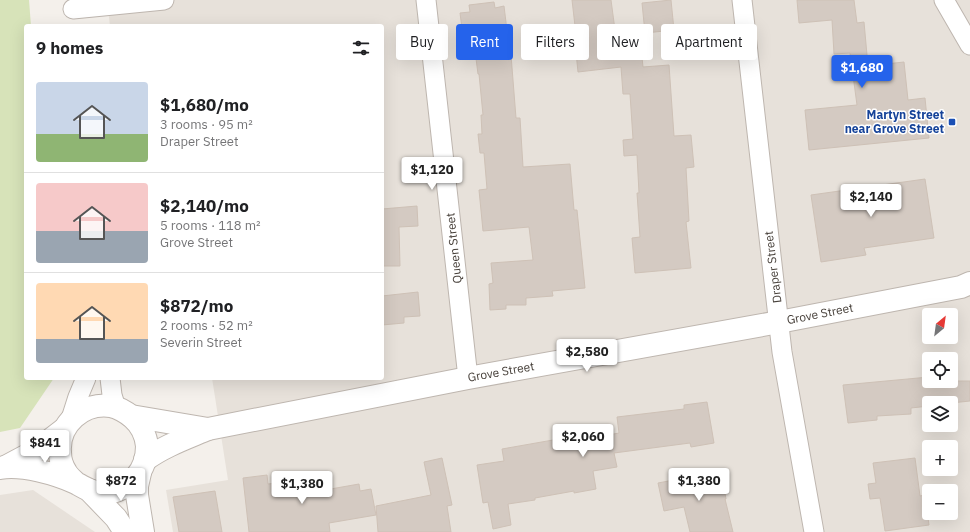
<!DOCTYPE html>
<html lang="en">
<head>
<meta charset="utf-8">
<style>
	body { margin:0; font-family:"IBM Plex Sans",sans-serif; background:#f6f6f6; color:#202124; height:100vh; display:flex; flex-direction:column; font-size:15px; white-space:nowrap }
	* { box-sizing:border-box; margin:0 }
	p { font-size:13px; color:#757577 }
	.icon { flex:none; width:22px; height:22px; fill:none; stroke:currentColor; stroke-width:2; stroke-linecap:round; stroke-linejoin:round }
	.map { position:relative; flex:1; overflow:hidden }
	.drawer { position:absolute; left:24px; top:24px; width:360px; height:356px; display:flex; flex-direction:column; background:#fff; border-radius:4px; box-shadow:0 4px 16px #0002 }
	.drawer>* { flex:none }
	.banner { position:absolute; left:396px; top:24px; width:380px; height:36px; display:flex; gap:8px }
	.needle { width:26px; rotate:29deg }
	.tools { position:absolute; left:922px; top:308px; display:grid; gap:8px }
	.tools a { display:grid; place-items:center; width:36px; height:36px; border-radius:4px; background:#fff; box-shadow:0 4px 16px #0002; font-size:20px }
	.price { position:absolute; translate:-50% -34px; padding:0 9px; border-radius:4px; background:#fff; color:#222; font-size:13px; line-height:26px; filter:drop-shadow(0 1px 2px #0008) }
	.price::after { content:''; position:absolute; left:50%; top:24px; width:12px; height:9px; margin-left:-6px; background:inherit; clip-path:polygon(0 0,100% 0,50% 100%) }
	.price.active { background:#2563eb; color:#fff }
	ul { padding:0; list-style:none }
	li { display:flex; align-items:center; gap:12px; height:100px; padding:0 12px }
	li+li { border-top:1px solid #e0e0e0 }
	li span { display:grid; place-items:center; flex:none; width:112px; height:80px; border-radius:4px; color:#555 }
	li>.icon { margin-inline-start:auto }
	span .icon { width:48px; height:48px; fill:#fffc; stroke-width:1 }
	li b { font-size:17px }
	h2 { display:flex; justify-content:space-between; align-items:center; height:48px; padding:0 12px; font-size:17px }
	.chip { padding:0 14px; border-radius:4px; background:#fff; box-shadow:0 4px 16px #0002; font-size:14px; line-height:36px }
	.chip.active { background:#2563eb; color:#fff }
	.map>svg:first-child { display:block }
	.residential { fill:#e7e1da; fill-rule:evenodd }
	.green { fill:#d7e3b9 }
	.building { fill:#d4cac2; stroke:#cec1b6 }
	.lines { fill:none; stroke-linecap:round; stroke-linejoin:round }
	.minor-casing { stroke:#beb6af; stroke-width:21 }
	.tertiary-casing { stroke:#beb6af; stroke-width:24 }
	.minor { stroke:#fff; stroke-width:19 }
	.tertiary { stroke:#fff; stroke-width:22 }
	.transit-dot { fill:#1a4fb4; stroke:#fff; stroke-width:1.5 }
	.labels { text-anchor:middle; stroke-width:3; stroke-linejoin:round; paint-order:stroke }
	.transit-label { font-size:12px; font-weight:bold; fill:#164399; stroke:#fff; text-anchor:end }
	.street-label { font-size:12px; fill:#47403a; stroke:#fff }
</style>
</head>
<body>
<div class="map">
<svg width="970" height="532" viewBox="0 0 970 532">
	<rect width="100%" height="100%" fill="#f4f0eb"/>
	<g class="residential">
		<path d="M107,0H970V532H173L166,490L228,480L212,378H382V26H110ZM929,315H951V337H929ZM929,359H951V381H929ZM929,403H951V425H929ZM929,447H951V469H929ZM929,491H951V513H929Z"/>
		<polygon points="33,490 95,532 0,532 0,495"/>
	</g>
	<polygon class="green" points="0,0 29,0 31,26 26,26 26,378 54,378 20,428 0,432"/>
	<g class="building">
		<polygon points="572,0 611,0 615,30 639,29 643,67 669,65 674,136 691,135 694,167 686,168 689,221 686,222 691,268 635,273 632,238 640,237 637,193 639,193 637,155 624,156 623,140 633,139 630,94 623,94 621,67 578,72 576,52 578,52"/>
		<polygon points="671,0 674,30 645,33 642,3"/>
		<polygon points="797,0 854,0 857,23 864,22 868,66 904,62 908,100 925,98 929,138 809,150 805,110 857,105 850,53 834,54 832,20 799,23"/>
		<polygon points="494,2 495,8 504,6 510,55 511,55 516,118 520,118 523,167 570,164 574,210 577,210 585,288 552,291 553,296 526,298 526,305 506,305 506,309 490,310 489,284 493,283 491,263 533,260 529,227 483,231 479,190 487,189 484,153 480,153 478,134 482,134 481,115 483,115 479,74 478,74 474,43 464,44 460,13 470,12 469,5"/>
		<polygon points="925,179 934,238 864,248 866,255 821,262 811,195"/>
		<polygon points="417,206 418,226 399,227 400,266 382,266 382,209"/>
		<polygon points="418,292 420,316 404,317 404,323 382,325 382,296"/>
		<polygon points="929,377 929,381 970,381 970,401 951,403 929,403 929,406 911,408 911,414 877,416 877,420 848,423 843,385"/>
		<polygon points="707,402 714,443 691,447 690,443 614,453 617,467 593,471 596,489 574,493 574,491 535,498 535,500 508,504 511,525 493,529 488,502 483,503 477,465 504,461 502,449 587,434 587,439 619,433 617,417 684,409 684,405"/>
		<polygon points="442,458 452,505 447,506 451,532 378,532 376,506 431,495 424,462"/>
		<polygon points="915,458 920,496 925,495 929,525 885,531 880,498 870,499 868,484 876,483 873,463"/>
		<polygon points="721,471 726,499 725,499 733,532 690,532 684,507 664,511 658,483"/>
		<polygon points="267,475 268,484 323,478 325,490 359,484 360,491 371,489 376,515 329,523 330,532 249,532 243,478"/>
		<polygon points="215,491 222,532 179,532 173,497"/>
	</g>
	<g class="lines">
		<defs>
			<g id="minor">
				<polyline points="426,0 468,378"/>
				<polyline points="742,0 782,352 814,532"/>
				<polyline points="944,0 970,45"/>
				<polyline points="73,9 164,0"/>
				<polyline points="110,378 112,395 116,408"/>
				<polyline points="71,419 78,397 86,378"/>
			</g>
			<g id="tertiary">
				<polyline points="131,416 208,429"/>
				<path d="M145,460C164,446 187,438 208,429L468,378L779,322L961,287L970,283"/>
				<polyline points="7,466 37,450 63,430"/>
				<path d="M0,468C22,464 56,474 76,483C85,488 91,492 102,493C115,494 128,486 136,477C143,469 147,457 147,446C146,435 140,424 132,417C126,412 119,408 111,406C83,402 58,424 60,452C60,459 62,466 66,472C68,476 73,480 76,483"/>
				<polyline points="140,473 137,486 137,495 143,532"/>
				<polyline points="89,490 116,518 125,532"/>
			</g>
		</defs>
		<use href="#minor" class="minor-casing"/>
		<use href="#tertiary" class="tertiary-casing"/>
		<use href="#minor" class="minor"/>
		<use href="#tertiary" class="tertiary"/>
	</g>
	<rect class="transit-dot" x="948" y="118" width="8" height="8" rx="2"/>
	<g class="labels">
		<g class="transit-label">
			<text x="944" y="119">Martyn Street<tspan x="944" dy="14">near Grove Street</tspan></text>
		</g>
		<g class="street-label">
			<text transform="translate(454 248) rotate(-96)" y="4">Queen Street</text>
			<text transform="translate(773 267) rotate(-97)" y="4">Draper Street</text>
			<text transform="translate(820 314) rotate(-11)" y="4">Grove Street</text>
			<text transform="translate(501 372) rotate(-10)" y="4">Grove Street</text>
		</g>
	</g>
</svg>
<div class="tools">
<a><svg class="needle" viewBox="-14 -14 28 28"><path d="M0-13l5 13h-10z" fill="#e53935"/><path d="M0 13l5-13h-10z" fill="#757577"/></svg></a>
<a><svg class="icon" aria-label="locate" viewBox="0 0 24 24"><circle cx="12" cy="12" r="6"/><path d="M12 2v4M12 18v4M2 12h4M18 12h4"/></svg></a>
<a><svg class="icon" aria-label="layers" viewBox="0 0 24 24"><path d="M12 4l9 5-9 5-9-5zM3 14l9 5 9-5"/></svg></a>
<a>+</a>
<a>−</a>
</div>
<b class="price active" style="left:862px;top:89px">$1,680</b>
<b class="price" style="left:432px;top:191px">$1,120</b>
<b class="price" style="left:871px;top:218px">$2,140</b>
<b class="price" style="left:587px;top:373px">$2,580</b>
<b class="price" style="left:583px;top:458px">$2,060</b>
<b class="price" style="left:45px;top:464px">$841</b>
<b class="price" style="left:121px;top:502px">$872</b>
<b class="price" style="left:699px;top:502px">$1,380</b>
<b class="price" style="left:302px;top:505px">$1,380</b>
<div class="banner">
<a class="chip">Buy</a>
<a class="chip active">Rent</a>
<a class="chip">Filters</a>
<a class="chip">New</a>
<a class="chip">Apartment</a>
</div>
<section class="drawer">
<h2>9 homes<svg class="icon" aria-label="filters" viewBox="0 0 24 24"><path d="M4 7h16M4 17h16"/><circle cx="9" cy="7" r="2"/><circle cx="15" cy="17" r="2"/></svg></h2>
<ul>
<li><span style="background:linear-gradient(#c9d6e8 65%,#8fb573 0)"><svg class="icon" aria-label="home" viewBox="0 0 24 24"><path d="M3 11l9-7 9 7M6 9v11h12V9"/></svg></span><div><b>$1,680/mo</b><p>3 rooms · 95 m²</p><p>Draper Street</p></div></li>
<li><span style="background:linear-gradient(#f6c9c9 60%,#9aa5b1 0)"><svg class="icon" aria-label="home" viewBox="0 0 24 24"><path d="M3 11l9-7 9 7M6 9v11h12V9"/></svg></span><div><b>$2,140/mo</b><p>5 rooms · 118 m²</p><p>Grove Street</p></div></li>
<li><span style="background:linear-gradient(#ffd9b3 70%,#9aa5b1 0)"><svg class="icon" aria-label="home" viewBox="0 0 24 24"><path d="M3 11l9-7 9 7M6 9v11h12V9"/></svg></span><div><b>$872/mo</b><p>2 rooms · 52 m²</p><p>Severin Street</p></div></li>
</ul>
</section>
</div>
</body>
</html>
